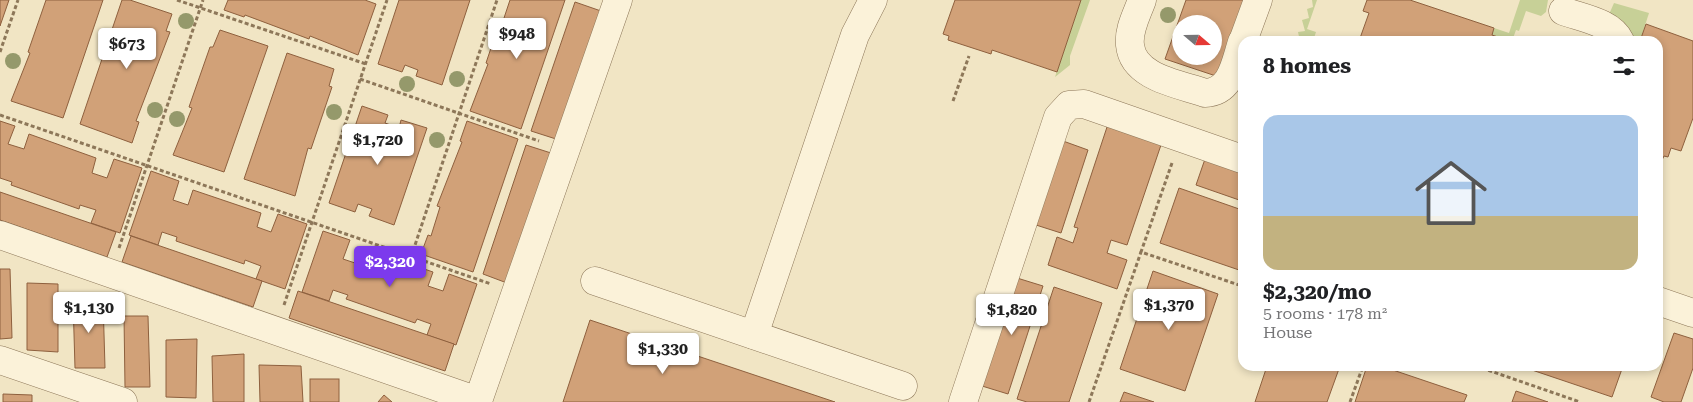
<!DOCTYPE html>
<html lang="en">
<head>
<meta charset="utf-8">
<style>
	body { margin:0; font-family:"Roboto Serif",serif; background:#f6f6f6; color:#202124; height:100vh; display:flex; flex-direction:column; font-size:19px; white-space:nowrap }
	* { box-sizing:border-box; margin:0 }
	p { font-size:16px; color:#757577 }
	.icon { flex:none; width:28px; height:28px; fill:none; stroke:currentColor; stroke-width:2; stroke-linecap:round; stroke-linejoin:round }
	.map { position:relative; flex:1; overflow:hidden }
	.sheet { position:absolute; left:1238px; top:36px; width:425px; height:335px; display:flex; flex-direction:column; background:#fff; border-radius:15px; box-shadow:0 2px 8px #0003 }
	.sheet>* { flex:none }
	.needle { width:32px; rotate:110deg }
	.tools { position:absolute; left:1172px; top:15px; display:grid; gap:10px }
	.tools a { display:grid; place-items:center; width:50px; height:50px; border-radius:50%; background:#fff; box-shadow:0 2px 8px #0003; font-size:25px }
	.price { position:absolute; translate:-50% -42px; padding:0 11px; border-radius:5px; background:#fff; color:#222; font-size:16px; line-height:32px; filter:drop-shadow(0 1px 2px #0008) }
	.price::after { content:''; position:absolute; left:50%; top:30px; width:15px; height:11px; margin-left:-8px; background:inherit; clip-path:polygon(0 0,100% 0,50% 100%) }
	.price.selected { background:#7c3aed; color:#fff }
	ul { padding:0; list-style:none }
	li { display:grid; align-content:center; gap:10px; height:265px; padding:0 25px }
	li span { display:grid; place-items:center; height:155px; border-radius:15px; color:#555 }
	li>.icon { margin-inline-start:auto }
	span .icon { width:90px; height:90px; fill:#fffc; stroke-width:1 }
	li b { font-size:21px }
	h2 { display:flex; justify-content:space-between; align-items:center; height:60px; padding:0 25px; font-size:21px }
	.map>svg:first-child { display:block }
	.green { fill:#c7d097 }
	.building { fill:#d1a178; stroke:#8e603e; fill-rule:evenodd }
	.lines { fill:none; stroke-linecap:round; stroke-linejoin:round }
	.minor-casing { stroke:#8d7759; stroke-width:29 }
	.path { stroke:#8d7759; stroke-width:3; stroke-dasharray:4 2.5; stroke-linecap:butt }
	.minor { stroke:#fbf2d9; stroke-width:28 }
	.tree { fill:#95996b }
</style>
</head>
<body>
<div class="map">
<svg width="1693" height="402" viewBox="0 0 1693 402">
	<rect width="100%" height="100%" fill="#f1e5c4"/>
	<g class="green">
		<polygon points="1081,0 1090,0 1070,56 1070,65 1055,77"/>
		<polygon points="1312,0 1317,0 1307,29 1316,32 1313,41 1300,41 1298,32 1305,31 1302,20 1309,18 1307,9 1313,7"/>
		<polygon points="1520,0 1548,0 1546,12 1541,16 1526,11 1519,31 1516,30 1512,41 1492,35 1494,28 1509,33"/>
		<polygon points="1614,3 1649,13 1640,41 1633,41 1607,19"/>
	</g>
	<g class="building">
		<polygon points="0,0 9,0 0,26"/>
		<polygon points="46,0 103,0 63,118 11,101 30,53 28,52"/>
		<polygon points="122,0 130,0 172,14 166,31 170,32 136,121 139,122 132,143 80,124"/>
		<polygon points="228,0 365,0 376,4 358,55 310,36 309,39 245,15 244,17 224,10"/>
		<polygon points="399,0 470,0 442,85 416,76 418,70 405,65 402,72 378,64"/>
		<polygon points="510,0 565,0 521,129 470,111 488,64 486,63 498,27 501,27"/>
		<polygon points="955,0 1081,0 1057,72 992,50 991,54 948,40 949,36 943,34"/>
		<path d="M1186,0H1251L1219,77L1165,59ZM1181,24H1214V56H1181Z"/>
		<polygon points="1367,0 1410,0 1494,28 1492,35 1507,40 1359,41 1369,13 1363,11"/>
		<polygon points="575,2 601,11 556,139 531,131"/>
		<polygon points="1646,24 1693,41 1693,118 1681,151 1671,148 1668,157 1664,156 1661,162 1658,160 1658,41 1640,41"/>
		<polygon points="220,30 268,46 224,172 173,155 192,108 189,107 210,47 213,47"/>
		<polygon points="287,53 334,69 329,86 332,87 311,149 308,148 295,196 244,179"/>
		<polygon points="362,106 388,115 385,123 399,128 401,120 427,128 394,225 369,216 372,209 358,204 355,212 329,203"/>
		<polygon points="0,121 15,126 8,144 24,149 29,134 96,158 92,173 107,178 114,159 142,168 120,233 91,223 96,210 80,205 79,209 11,185 12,182 0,178"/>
		<polygon points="467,121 518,139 473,272 421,254 428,235 431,236 440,207 437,206 462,142 460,141"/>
		<polygon points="1108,124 1162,142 1127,245 1111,240 1107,253 1127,260 1117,289 1048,265 1057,237 1073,243 1078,228 1074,227"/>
		<polygon points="1063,141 1088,150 1061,233 1036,225"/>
		<polygon points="526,145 551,153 507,283 483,274"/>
		<polygon points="1205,159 1242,172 1242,201 1196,185"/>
		<polygon points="151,171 179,181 173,200 188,205 193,190 261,213 257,227 271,232 278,214 307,224 285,289 256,279 261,266 245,260 244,264 176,241 177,237 162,232 158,245 129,235"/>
		<polygon points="1179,188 1242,210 1242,271 1160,243"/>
		<polygon points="0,192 116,232 107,257 0,220"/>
		<polygon points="323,231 350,240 343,259 358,264 363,248 433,272 428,286 443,291 449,274 477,284 456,345 427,335 431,324 417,319 415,323 346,299 348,295 333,290 329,301 302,292"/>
		<polygon points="131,236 262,281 253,307 122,262"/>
		<polygon points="0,269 10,269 12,338 0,339"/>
		<polygon points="1153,271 1218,294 1185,391 1120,369"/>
		<polygon points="1017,278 1043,286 1008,394 982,386"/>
		<polygon points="27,283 58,284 58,352 27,350"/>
		<polygon points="1054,287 1102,303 1069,402 1027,402 1017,399"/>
		<polygon points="298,291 454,344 445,371 289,318"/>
		<polygon points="73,300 103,300 105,368 75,368"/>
		<polygon points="124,316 148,316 150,387 125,387"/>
		<polygon points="590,320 835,402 563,402"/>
		<polygon points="1674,333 1693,339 1693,368 1681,402 1664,402 1651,397"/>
		<polygon points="197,339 196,398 166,397 166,340"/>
		<polygon points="244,354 244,402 213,402 212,356"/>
		<polygon points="259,365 301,366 303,402 260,402"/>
		<polygon points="1267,366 1340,366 1327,402 1255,402"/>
		<polygon points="1367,366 1381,366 1467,395 1464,402 1355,402"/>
		<polygon points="1520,366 1623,366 1612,397"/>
		<rect x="310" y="379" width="29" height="23"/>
		<polygon points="1516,391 1548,402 1512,402"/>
		<polygon points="1124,392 1154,402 1120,402"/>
		<polygon points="3,394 32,395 32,402 3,402"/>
		<polygon points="384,395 392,402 378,402"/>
	</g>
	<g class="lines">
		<defs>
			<g id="minor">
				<path d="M1142,0C1137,14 1128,30 1130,45C1133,78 1180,84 1205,93C1232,92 1235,63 1242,42"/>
				<path d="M1563,11C1582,18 1611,22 1620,41"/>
				<polyline points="1243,41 1258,0"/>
				<polyline points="0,235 478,401 618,0"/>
				<polyline points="595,281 903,386"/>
				<polyline points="1658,301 1693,313"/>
				<polyline points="754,335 855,35 873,0"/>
				<polyline points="0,360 123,402"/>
				<polyline points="963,402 1058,117 1069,105 1084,104 1242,159"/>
			</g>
		</defs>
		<use href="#minor" class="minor-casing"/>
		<g class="path">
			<polyline points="177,0 366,64"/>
			<polyline points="0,52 18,0"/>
			<polyline points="360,79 539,141"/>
			<polyline points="953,101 969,56"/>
			<polyline points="0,115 491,284"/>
			<polyline points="1172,163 1141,252 1242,286"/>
			<polyline points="119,248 203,0"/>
			<polyline points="411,257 497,0"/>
			<polyline points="284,305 387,0"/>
			<polyline points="1476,366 1580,402"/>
			<polyline points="1089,402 1141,252"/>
			<polyline points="1350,402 1363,366"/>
		</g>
		<use href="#minor" class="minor"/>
	</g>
	<g class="tree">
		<circle cx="1168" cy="15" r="8"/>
		<circle cx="186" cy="21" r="8"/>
		<circle cx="13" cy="61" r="8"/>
		<circle cx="457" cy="79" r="8"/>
		<circle cx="407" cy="84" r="8"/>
		<circle cx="155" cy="110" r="8"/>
		<circle cx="334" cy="112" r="8"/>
		<circle cx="177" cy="119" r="8"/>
		<circle cx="437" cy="140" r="8"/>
	</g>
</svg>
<div class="tools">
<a><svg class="needle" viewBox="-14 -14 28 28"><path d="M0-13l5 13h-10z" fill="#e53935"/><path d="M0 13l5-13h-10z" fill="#757577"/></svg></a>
</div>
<b class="price" style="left:517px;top:60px">$948</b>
<b class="price" style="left:127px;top:70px">$673</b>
<b class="price" style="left:378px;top:166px">$1,720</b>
<b class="price selected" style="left:390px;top:288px">$2,320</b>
<b class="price" style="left:1169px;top:331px">$1,370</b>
<b class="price" style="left:89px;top:334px">$1,130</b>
<b class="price" style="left:1012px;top:336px">$1,820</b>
<b class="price" style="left:663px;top:375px">$1,330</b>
<section class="sheet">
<h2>8 homes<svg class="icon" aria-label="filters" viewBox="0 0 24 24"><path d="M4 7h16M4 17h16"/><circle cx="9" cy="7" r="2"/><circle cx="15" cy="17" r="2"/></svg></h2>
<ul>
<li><span style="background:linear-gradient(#a9c7e8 65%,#c2b280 0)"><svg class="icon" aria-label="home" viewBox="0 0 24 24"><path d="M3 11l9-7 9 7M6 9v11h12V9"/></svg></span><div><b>$2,320/mo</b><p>5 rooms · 178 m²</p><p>House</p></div></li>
</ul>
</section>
</div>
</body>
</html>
